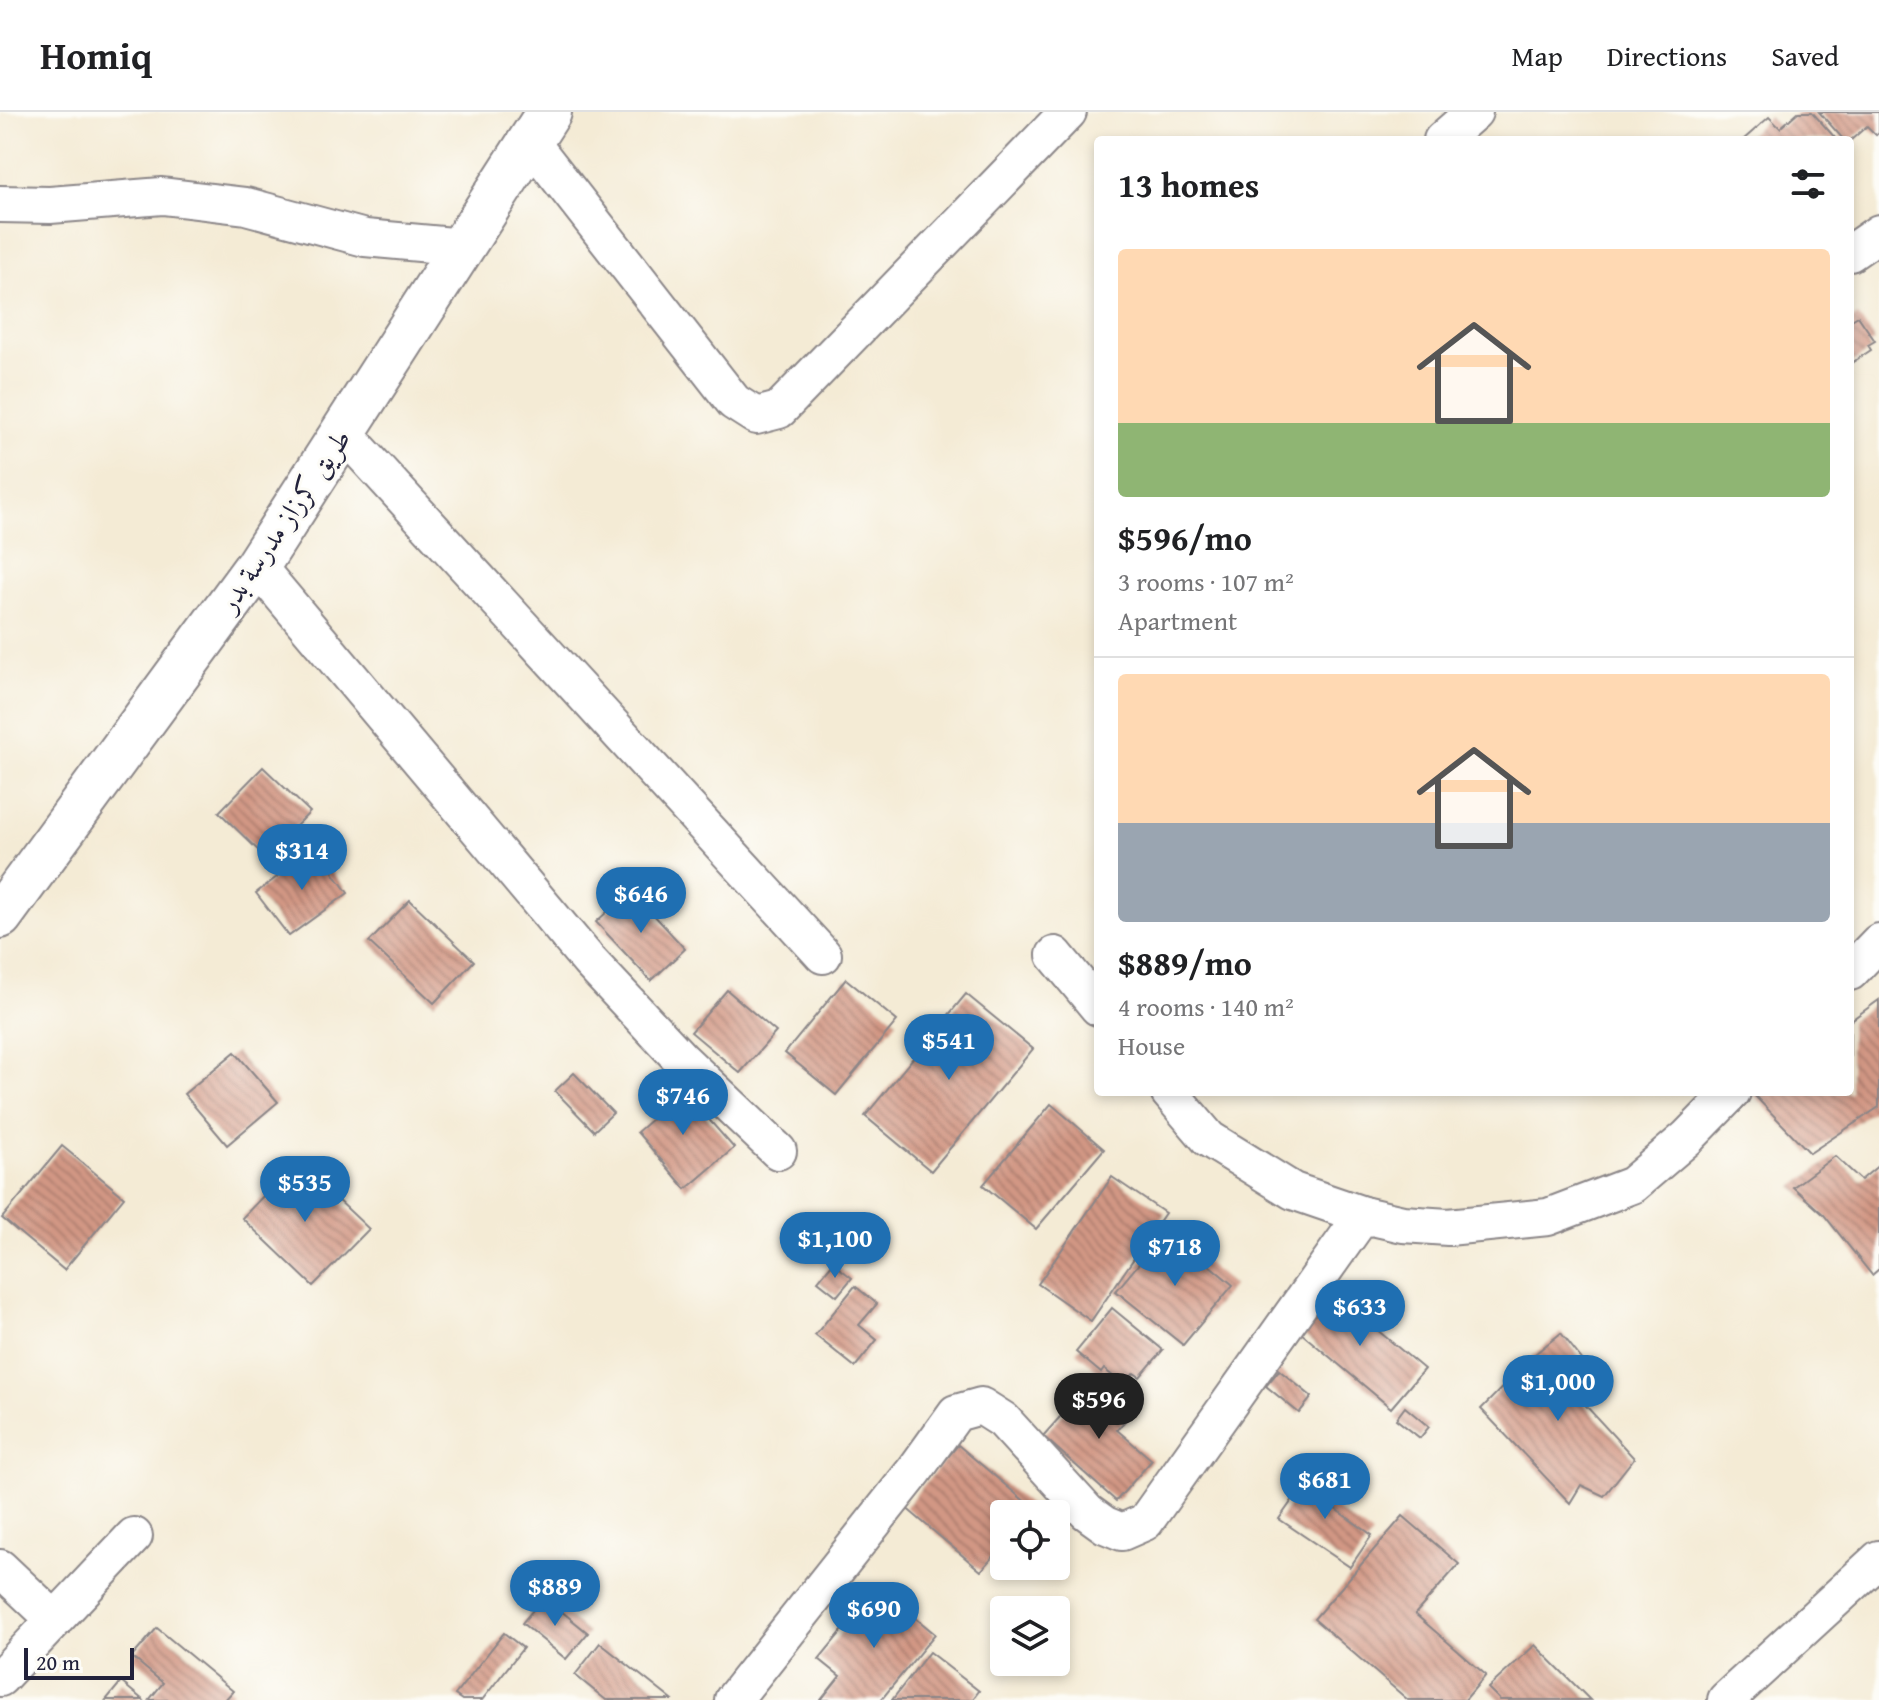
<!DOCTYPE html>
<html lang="en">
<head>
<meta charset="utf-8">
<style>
	body { margin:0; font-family:"Gentium Book Plus",Amiri,serif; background:#f2f2f2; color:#202124; height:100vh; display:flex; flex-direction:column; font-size:30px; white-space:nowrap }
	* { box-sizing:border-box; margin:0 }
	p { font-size:26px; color:#757577 }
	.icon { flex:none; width:44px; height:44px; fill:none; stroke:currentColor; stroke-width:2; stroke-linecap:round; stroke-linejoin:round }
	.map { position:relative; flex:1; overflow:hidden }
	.details { position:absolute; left:1094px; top:24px; width:760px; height:960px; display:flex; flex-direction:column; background:#fff; border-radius:8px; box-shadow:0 4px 12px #0003 }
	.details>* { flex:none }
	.tools { position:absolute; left:990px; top:1388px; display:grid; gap:16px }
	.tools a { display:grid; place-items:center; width:80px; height:80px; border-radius:8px; background:#fff; box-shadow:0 4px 12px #0003; font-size:40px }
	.scale { position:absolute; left:24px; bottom:20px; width:110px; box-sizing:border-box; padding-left:8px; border:4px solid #22223b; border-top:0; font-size:22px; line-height:28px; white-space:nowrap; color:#22223b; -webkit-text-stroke:6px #fdfcf7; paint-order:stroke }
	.price { position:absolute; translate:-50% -68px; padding:0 18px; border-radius:28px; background:#1f6fb2; color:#fff; font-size:26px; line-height:52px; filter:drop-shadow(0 2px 4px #0008) }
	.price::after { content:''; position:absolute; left:50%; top:48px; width:24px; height:18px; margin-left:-12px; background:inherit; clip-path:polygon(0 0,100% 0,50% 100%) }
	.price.active { background:#222; color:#fff }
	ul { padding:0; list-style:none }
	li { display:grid; align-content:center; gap:16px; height:424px; padding:0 24px }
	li+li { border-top:2px solid #e0e0e0 }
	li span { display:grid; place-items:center; height:248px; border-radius:8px; color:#555 }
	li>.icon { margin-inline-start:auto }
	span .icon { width:144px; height:144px; fill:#fffc; stroke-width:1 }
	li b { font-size:34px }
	h2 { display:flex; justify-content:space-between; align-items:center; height:96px; padding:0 24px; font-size:34px }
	header { display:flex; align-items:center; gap:48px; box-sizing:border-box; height:112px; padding:0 40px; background:#fff; border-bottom:2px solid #e0e0e0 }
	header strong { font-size:38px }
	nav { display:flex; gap:44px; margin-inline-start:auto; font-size:28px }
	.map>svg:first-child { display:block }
	.building { fill:url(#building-back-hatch) }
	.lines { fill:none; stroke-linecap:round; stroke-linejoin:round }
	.minor-casing { stroke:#8b8688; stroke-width:40 }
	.tertiary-casing { stroke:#8b8688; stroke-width:48 }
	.minor { stroke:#fff; stroke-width:36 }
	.tertiary { stroke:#fff; stroke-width:44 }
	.labels { text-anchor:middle; stroke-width:6; stroke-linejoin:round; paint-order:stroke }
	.street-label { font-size:28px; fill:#22223b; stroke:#fdfcf7 }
</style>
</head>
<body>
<header>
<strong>Homiq</strong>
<nav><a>Map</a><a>Directions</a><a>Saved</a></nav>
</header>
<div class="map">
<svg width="1879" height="1588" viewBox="0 0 1879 1588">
	<defs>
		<pattern id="building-back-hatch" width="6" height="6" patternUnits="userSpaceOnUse" patternTransform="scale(2)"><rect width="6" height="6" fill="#d29784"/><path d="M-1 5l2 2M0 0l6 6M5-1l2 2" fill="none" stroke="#aa7b6d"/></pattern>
	</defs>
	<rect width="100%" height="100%" fill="#fdfcf7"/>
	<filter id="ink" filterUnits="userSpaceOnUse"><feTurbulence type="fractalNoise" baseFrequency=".0125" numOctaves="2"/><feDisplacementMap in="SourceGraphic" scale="16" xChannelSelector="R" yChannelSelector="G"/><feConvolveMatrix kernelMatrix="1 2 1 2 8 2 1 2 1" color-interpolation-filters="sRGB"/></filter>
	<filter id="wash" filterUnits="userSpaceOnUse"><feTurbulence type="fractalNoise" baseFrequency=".006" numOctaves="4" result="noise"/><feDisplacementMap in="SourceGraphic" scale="32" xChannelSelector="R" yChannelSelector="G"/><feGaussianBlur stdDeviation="1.8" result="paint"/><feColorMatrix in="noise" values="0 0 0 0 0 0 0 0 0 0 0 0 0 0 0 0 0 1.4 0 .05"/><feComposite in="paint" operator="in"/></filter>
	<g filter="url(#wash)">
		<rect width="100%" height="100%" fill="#f4ebd5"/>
		<g id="blocks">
			<g class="building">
				<polygon points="1798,0 1812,0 1837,28 1743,28 1769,5 1780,16"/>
				<polygon points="1819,0 1879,0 1879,20 1876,23 1867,14 1851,28 1844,28"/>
				<polygon points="1858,204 1875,229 1868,233 1871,238 1850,252 1850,209"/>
				<polygon points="263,655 310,700 265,745 219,700"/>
				<polygon points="315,736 348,781 289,824 256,781"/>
				<polygon points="631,778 685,837 651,869 596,810"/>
				<polygon points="410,788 474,849 434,891 369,830"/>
				<polygon points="846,867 897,909 836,983 785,941"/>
				<polygon points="727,878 776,920 740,961 691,920"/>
				<polygon points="966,882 1033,937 931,1059 865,1004"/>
				<polygon points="1879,888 1879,995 1810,1041 1751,980 1850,980 1850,909"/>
				<polygon points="235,940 278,990 227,1033 184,982"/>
				<polygon points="574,961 613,1001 594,1019 555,979"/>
				<polygon points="682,977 734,1036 686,1077 637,1020 652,1007 638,990 652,978 664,992"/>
				<polygon points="1051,992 1104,1037 1036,1117 983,1073"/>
				<polygon points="62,1034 124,1085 64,1158 2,1106"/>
				<polygon points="1835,1044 1861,1068 1879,1053 1879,1157 1872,1163 1824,1103 1793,1075"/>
				<polygon points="297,1049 369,1117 313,1174 242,1106"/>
				<polygon points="1112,1065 1165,1101 1091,1209 1038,1172"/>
				<polygon points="1167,1118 1233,1173 1183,1233 1116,1179"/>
				<polygon points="833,1151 852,1166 837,1184 818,1169"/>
				<polygon points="855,1174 877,1192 859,1213 877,1228 855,1255 815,1223"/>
				<polygon points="1328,1177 1424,1257 1391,1296 1295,1216"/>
				<polygon points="1112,1196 1163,1238 1140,1265 1134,1261 1124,1273 1104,1257 1101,1261 1076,1240"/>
				<polygon points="1561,1221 1591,1259 1575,1282 1634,1346 1604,1384 1581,1373 1570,1391 1481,1297 1535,1242"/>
				<polygon points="1279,1258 1312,1285 1299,1301 1266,1274"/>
				<polygon points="1093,1268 1131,1302 1117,1318 1152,1348 1116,1389 1043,1324"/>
				<polygon points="1405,1295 1429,1315 1420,1326 1396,1307"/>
				<polygon points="958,1333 1035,1398 1031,1402 1004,1402 1004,1433 981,1459 905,1395"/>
				<polygon points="1313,1359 1342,1380 1331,1394 1372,1423 1350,1455 1279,1407"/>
				<polygon points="1403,1404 1459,1452 1415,1502 1486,1563 1465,1588 1408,1588 1314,1507"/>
				<polygon points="878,1475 935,1522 881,1588 821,1588 840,1564 819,1547"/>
				<polygon points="544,1485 588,1521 566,1547 522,1511"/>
				<polygon points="157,1516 233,1579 225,1588 149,1588 163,1571 132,1545"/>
				<polygon points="504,1521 523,1536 482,1588 462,1588 455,1583"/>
				<polygon points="600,1531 672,1588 606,1588 575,1563"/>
				<polygon points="1535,1533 1590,1588 1500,1588 1488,1576"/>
				<polygon points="929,1540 979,1579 972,1588 892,1588"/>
				<polygon points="121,1570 143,1588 106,1588"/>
			</g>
		</g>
	</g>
	<g filter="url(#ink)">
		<use href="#blocks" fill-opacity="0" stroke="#8b8688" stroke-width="2"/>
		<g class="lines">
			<defs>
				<g id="minor">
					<polyline points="1442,28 1474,0"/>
					<polyline points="530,29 734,290 756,304 779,298 1068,0"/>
					<polyline points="0,92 50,93 162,84 246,94 365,126 464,135"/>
					<polyline points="1850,141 1879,121"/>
					<polyline points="343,320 823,843"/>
					<polyline points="257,454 589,849 681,947 778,1039"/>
					<polyline points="1055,843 1098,895"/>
					<polyline points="1850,860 1879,830"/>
					<polyline points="1169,980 1209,1027 1293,1079 1363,1103 1403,1112 1448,1115 1548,1105 1632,1073 1687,1026 1732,980"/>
					<polyline points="0,1456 54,1507"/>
					<polyline points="0,1566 134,1424"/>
					<polyline points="733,1588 915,1358 956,1301 981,1294 1003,1308 1087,1400 1105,1413 1122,1420 1145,1410 1363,1103"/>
					<polyline points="1726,1588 1879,1447"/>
				</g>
				<polyline id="tertiary" points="0,804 257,454 549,0"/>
			</defs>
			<use href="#minor" class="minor-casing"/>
			<use href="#tertiary" class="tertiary-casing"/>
			<use href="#minor" class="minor"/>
			<use href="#tertiary" class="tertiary"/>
		</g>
	</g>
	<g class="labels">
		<g class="street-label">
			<text transform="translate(284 408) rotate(-56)" y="10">طريق كرزاز مدرسة بدر</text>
		</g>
	</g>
</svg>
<div class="tools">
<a><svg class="icon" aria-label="locate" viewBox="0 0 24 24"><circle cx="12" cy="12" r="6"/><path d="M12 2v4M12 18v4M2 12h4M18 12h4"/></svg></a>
<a><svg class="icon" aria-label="layers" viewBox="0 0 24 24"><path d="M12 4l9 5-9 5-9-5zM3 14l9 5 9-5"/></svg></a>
</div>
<div class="scale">20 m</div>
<b class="price" style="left:302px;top:780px">$314</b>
<b class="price" style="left:641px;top:823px">$646</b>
<b class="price" style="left:949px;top:970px">$541</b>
<b class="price" style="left:683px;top:1025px">$746</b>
<b class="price" style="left:305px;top:1112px">$535</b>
<b class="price" style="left:835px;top:1168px">$1,100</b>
<b class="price" style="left:1175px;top:1176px">$718</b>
<b class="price" style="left:1360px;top:1236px">$633</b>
<b class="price" style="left:1558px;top:1311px">$1,000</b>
<b class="price active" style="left:1099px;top:1329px">$596</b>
<b class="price" style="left:1325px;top:1409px">$681</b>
<b class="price" style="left:555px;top:1516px">$889</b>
<b class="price" style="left:874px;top:1538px">$690</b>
<section class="details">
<h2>13 homes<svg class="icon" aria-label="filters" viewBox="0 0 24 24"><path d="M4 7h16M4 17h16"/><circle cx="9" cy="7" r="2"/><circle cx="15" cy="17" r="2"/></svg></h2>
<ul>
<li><span style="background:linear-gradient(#ffd9b3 70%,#8fb573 0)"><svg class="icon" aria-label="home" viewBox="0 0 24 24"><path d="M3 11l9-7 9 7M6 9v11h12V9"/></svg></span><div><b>$596/mo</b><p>3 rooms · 107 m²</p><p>Apartment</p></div></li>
<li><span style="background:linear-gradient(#ffd9b3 60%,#9aa5b1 0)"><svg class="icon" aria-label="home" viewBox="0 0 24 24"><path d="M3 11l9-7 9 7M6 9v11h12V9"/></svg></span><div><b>$889/mo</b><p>4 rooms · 140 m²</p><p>House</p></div></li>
</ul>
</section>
</div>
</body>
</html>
